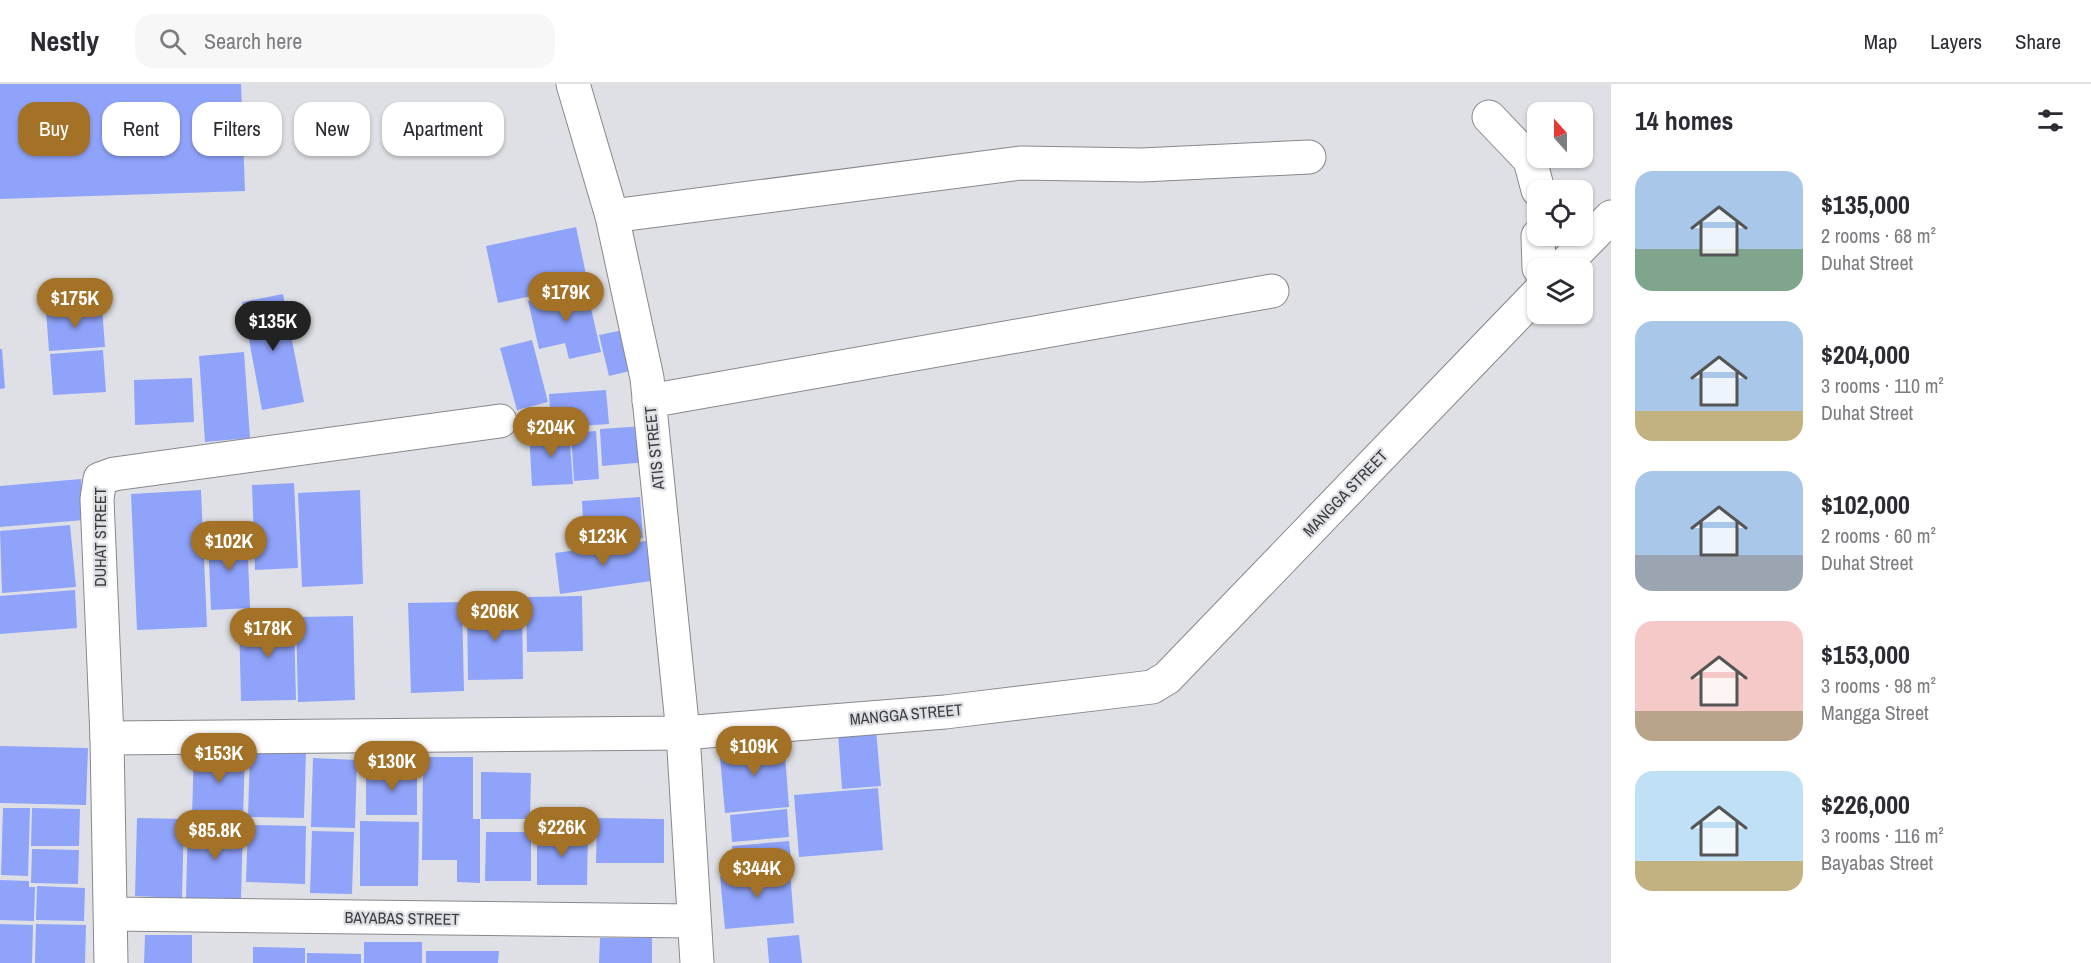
<!DOCTYPE html>
<html lang="en">
<head>
<meta charset="utf-8">
<style>
	body { margin:0; font-family:"Archivo Narrow",sans-serif; background:#f7f7f7; color:#2b2b33; height:100vh; display:flex; flex-direction:column; font-size:22px; white-space:nowrap }
	* { box-sizing:border-box; margin:0 }
	p { font-size:20px; color:#7c7c81 }
	.icon { flex:none; width:33px; height:33px; fill:none; stroke:currentColor; stroke-width:2; stroke-linecap:round; stroke-linejoin:round }
	.map { position:relative; flex:1; overflow:hidden }
	.details { display:flex; flex-direction:column; background:#fff; width:480px }
	.details>* { flex:none }
	.top-card { position:absolute; left:18px; top:18px; width:570px; height:54px; display:flex; gap:12px }
	.needle { width:39px; rotate:339deg }
	.fabs { position:absolute; left:1527px; top:18px; display:grid; gap:12px }
	.fabs a { display:grid; place-items:center; width:66px; height:66px; border-radius:12px; background:#fff; box-shadow:0 2px 4px #0004; font-size:30px }
	.price { position:absolute; translate:-50% -51px; padding:0 14px; border-radius:21px; background:#a37227; color:#fff; font-size:20px; line-height:39px; filter:drop-shadow(0 2px 3px #0008) }
	.price::after { content:''; position:absolute; left:50%; top:36px; width:18px; height:14px; margin-left:-9px; background:inherit; clip-path:polygon(0 0,100% 0,50% 100%) }
	.price.current { background:#222; color:#fff }
	ul { padding:0; list-style:none }
	li { display:flex; align-items:center; gap:18px; height:150px; padding:0 24px }
	li span { display:grid; place-items:center; flex:none; width:168px; height:120px; border-radius:18px; color:#555 }
	li>.icon { margin-inline-start:auto }
	span .icon { width:72px; height:72px; fill:#fffc; stroke-width:1 }
	li b { font-size:26px }
	h2 { display:flex; justify-content:space-between; align-items:center; height:72px; padding:0 24px; font-size:26px }
	.chip { padding:0 21px; border-radius:18px; background:#fff; box-shadow:0 2px 4px #0004; font-size:21px; line-height:54px }
	.chip.current { background:#a37227; color:#fff }
	header { display:flex; align-items:center; gap:36px; box-sizing:border-box; height:84px; padding:0 30px; background:#fff; border-bottom:2px solid #e1e1e2 }
	header strong { font-size:28px }
	nav { display:flex; gap:33px; margin-inline-start:auto; font-size:21px }
	.search { width:420px; height:54px; background:#f7f7f7; display:flex; align-items:center; gap:15px; box-sizing:border-box; padding:0 21px; border-radius:18px; color:#7c7c81; font-size:22px }
	main { display:flex; flex:1; min-height:0 }
	.map>svg:first-child { display:block }
	.building { fill:#8fa3fa }
	.lines { fill:none; stroke-linecap:round; stroke-linejoin:round }
	.minor-casing { stroke:#87888d; stroke-width:35 }
	.minor { stroke:#fff; stroke-width:33 }
	.labels { text-anchor:middle; stroke-width:4.5; stroke-linejoin:round; paint-order:stroke }
	.street-label { font-size:16px; fill:#3b3c3e; stroke:#dfe0e5 }
</style>
</head>
<body>
<header>
<strong>Nestly</strong>
<div class="search"><svg class="icon" aria-label="search" viewBox="0 0 24 24"><circle cx="10" cy="10" r="6"/><path d="M15 15l6 6"/></svg>Search here</div>
<nav><a>Map</a><a>Layers</a><a>Share</a></nav>
</header>
<main>
<div class="map">
<svg width="1611" height="879" viewBox="0 0 1611 879">
	<rect width="100%" height="100%" fill="#dfe0e5"/>
	<g class="building">
		<polygon points="0,0 241,0 245,107 0,115"/>
		<polygon points="576,143 588,200 498,219 486,162"/>
		<polygon points="586,203 601,268 569,275 565,259 539,265 528,217"/>
		<polygon points="283,210 304,318 262,326 242,218"/>
		<polygon points="102,224 105,263 49,267 46,227"/>
		<polygon points="628,245 638,285 609,292 599,251"/>
		<polygon points="532,256 548,318 517,326 500,264"/>
		<polygon points="0,265 2,265 5,304 0,305"/>
		<polygon points="103,266 106,308 53,311 50,270"/>
		<polygon points="244,268 250,354 205,358 199,272"/>
		<polygon points="192,294 194,338 135,341 134,296"/>
		<polygon points="606,306 609,340 551,344 549,310"/>
		<polygon points="645,342 647,378 602,382 600,345"/>
		<polygon points="569,345 573,400 532,402 529,347"/>
		<polygon points="596,347 599,395 574,397 571,349"/>
		<polygon points="81,395 84,436 0,443 0,402"/>
		<polygon points="294,399 298,484 255,486 252,401"/>
		<polygon points="201,406 207,543 137,546 131,410"/>
		<polygon points="360,406 363,500 302,503 298,409"/>
		<polygon points="640,413 643,454 584,459 582,417"/>
		<polygon points="70,441 76,503 2,509 0,447"/>
		<polygon points="247,451 250,524 211,526 208,453"/>
		<polygon points="646,457 651,497 560,510 555,469"/>
		<polygon points="75,506 77,544 0,550 0,512"/>
		<polygon points="582,512 583,567 527,568 526,513"/>
		<polygon points="462,518 464,607 411,609 408,519"/>
		<polygon points="522,519 523,595 468,596 467,520"/>
		<polygon points="353,532 355,616 298,618 296,533"/>
		<polygon points="294,533 296,616 241,617 239,535"/>
		<polygon points="876,646 881,702 842,705 838,649"/>
		<polygon points="784,657 789,723 725,729 719,662"/>
		<polygon points="0,662 88,664 86,721 0,719"/>
		<polygon points="194,666 245,667 243,734 192,732"/>
		<polygon points="250,666 306,667 304,734 248,733"/>
		<polygon points="423,673 473,673 473,735 480,735 480,799 457,798 457,776 422,776"/>
		<polygon points="313,674 357,676 355,744 311,743"/>
		<rect x="366" y="685" width="51" height="46"/>
		<polygon points="481,688 531,689 530,735 481,735"/>
		<polygon points="878,704 883,766 799,773 794,711"/>
		<polygon points="3,724 30,724 28,792 1,791"/>
		<polygon points="32,724 80,725 79,762 31,762"/>
		<polygon points="787,725 789,753 732,758 730,731"/>
		<polygon points="137,734 184,735 182,814 135,812"/>
		<polygon points="597,734 664,735 664,779 596,779"/>
		<polygon points="360,737 419,738 418,802 360,802"/>
		<polygon points="188,738 243,739 241,816 186,814"/>
		<polygon points="248,741 306,742 305,800 246,798"/>
		<polygon points="312,747 354,748 352,810 310,809"/>
		<polygon points="537,747 588,747 587,801 537,801"/>
		<polygon points="486,748 531,748 531,797 485,797"/>
		<polygon points="789,757 792,784 734,789 732,762"/>
		<polygon points="32,765 79,766 78,800 31,799"/>
		<polygon points="790,786 794,839 725,845 720,792"/>
		<polygon points="0,796 29,797 29,803 35,803 34,837 0,836"/>
		<polygon points="37,802 85,804 84,837 36,836"/>
		<polygon points="0,840 33,841 32,879 0,879"/>
		<polygon points="36,840 86,841 85,879 35,879"/>
		<polygon points="145,851 192,851 192,879 144,879"/>
		<polygon points="799,851 802,879 769,879 767,854"/>
		<polygon points="600,854 652,854 652,879 599,879"/>
		<rect x="364" y="858" width="58" height="21"/>
		<polygon points="253,863 305,864 305,879 253,879"/>
		<polygon points="426,867 499,867 498,879 426,879"/>
		<polygon points="307,869 361,870 361,879 307,879"/>
	</g>
	<g class="lines">
		<defs>
			<g id="minor">
				<polyline points="573,0 612,132 647,294 683,649 697,879"/>
				<polyline points="1489,33 1530,76 1538,106"/>
				<polyline points="612,132 1020,79 1142,81 1309,73"/>
				<polyline points="1538,152 1539,184"/>
				<polyline points="1561,184 1611,133"/>
				<polyline points="649,317 1272,207"/>
				<polyline points="107,654 683,649 945,628 1152,603 1167,594 1538,209"/>
				<polyline points="111,830 693,837"/>
				<polyline points="111,879 107,654 97,415 100,395 114,390 500,337"/>
			</g>
		</defs>
		<use href="#minor" class="minor-casing"/>
		<use href="#minor" class="minor"/>
	</g>
	<g class="labels">
		<g class="street-label">
			<text transform="translate(654 364) rotate(-96)" y="6">ATIS STREET</text>
			<text transform="translate(1345 409) rotate(-46)" y="6">MANGGA STREET</text>
			<text transform="translate(100 453) rotate(-90)" y="6">DUHAT STREET</text>
			<text transform="translate(906 630) rotate(-5)" y="6">MANGGA STREET</text>
			<text transform="translate(402 834) rotate(1)" y="6">BAYABAS STREET</text>
		</g>
	</g>
</svg>
<div class="fabs">
<a><svg class="needle" viewBox="-14 -14 28 28"><path d="M0-13l5 13h-10z" fill="#e53935"/><path d="M0 13l5-13h-10z" fill="#7c7c81"/></svg></a>
<a><svg class="icon" aria-label="locate" viewBox="0 0 24 24"><circle cx="12" cy="12" r="6"/><path d="M12 2v4M12 18v4M2 12h4M18 12h4"/></svg></a>
<a><svg class="icon" aria-label="layers" viewBox="0 0 24 24"><path d="M12 4l9 5-9 5-9-5zM3 14l9 5 9-5"/></svg></a>
</div>
<b class="price" style="left:566px;top:239px">$179K</b>
<b class="price" style="left:75px;top:245px">$175K</b>
<b class="price current" style="left:273px;top:268px">$135K</b>
<b class="price" style="left:551px;top:374px">$204K</b>
<b class="price" style="left:603px;top:483px">$123K</b>
<b class="price" style="left:229px;top:488px">$102K</b>
<b class="price" style="left:495px;top:558px">$206K</b>
<b class="price" style="left:268px;top:575px">$178K</b>
<b class="price" style="left:754px;top:693px">$109K</b>
<b class="price" style="left:219px;top:700px">$153K</b>
<b class="price" style="left:392px;top:708px">$130K</b>
<b class="price" style="left:562px;top:774px">$226K</b>
<b class="price" style="left:215px;top:777px">$85.8K</b>
<b class="price" style="left:757px;top:815px">$344K</b>
<div class="top-card">
<a class="chip current">Buy</a>
<a class="chip">Rent</a>
<a class="chip">Filters</a>
<a class="chip">New</a>
<a class="chip">Apartment</a>
</div>
</div>
<section class="details">
<h2>14 homes<svg class="icon" aria-label="filters" viewBox="0 0 24 24"><path d="M4 7h16M4 17h16"/><circle cx="9" cy="7" r="2"/><circle cx="15" cy="17" r="2"/></svg></h2>
<ul>
<li><span style="background:linear-gradient(#a9c7e8 65%,#7fa58c 0)"><svg class="icon" aria-label="home" viewBox="0 0 24 24"><path d="M3 11l9-7 9 7M6 9v11h12V9"/></svg></span><div><b>$135,000</b><p>2 rooms · 68 m²</p><p>Duhat Street</p></div></li>
<li><span style="background:linear-gradient(#a9c7e8 75%,#c2b280 0)"><svg class="icon" aria-label="home" viewBox="0 0 24 24"><path d="M3 11l9-7 9 7M6 9v11h12V9"/></svg></span><div><b>$204,000</b><p>3 rooms · 110 m²</p><p>Duhat Street</p></div></li>
<li><span style="background:linear-gradient(#a9c7e8 70%,#9aa5b1 0)"><svg class="icon" aria-label="home" viewBox="0 0 24 24"><path d="M3 11l9-7 9 7M6 9v11h12V9"/></svg></span><div><b>$102,000</b><p>2 rooms · 60 m²</p><p>Duhat Street</p></div></li>
<li><span style="background:linear-gradient(#f6c9c9 75%,#b9a48a 0)"><svg class="icon" aria-label="home" viewBox="0 0 24 24"><path d="M3 11l9-7 9 7M6 9v11h12V9"/></svg></span><div><b>$153,000</b><p>3 rooms · 98 m²</p><p>Mangga Street</p></div></li>
<li><span style="background:linear-gradient(#bfe0f5 75%,#c2b280 0)"><svg class="icon" aria-label="home" viewBox="0 0 24 24"><path d="M3 11l9-7 9 7M6 9v11h12V9"/></svg></span><div><b>$226,000</b><p>3 rooms · 116 m²</p><p>Bayabas Street</p></div></li>
</ul>
</section>
</main>
</body>
</html>
